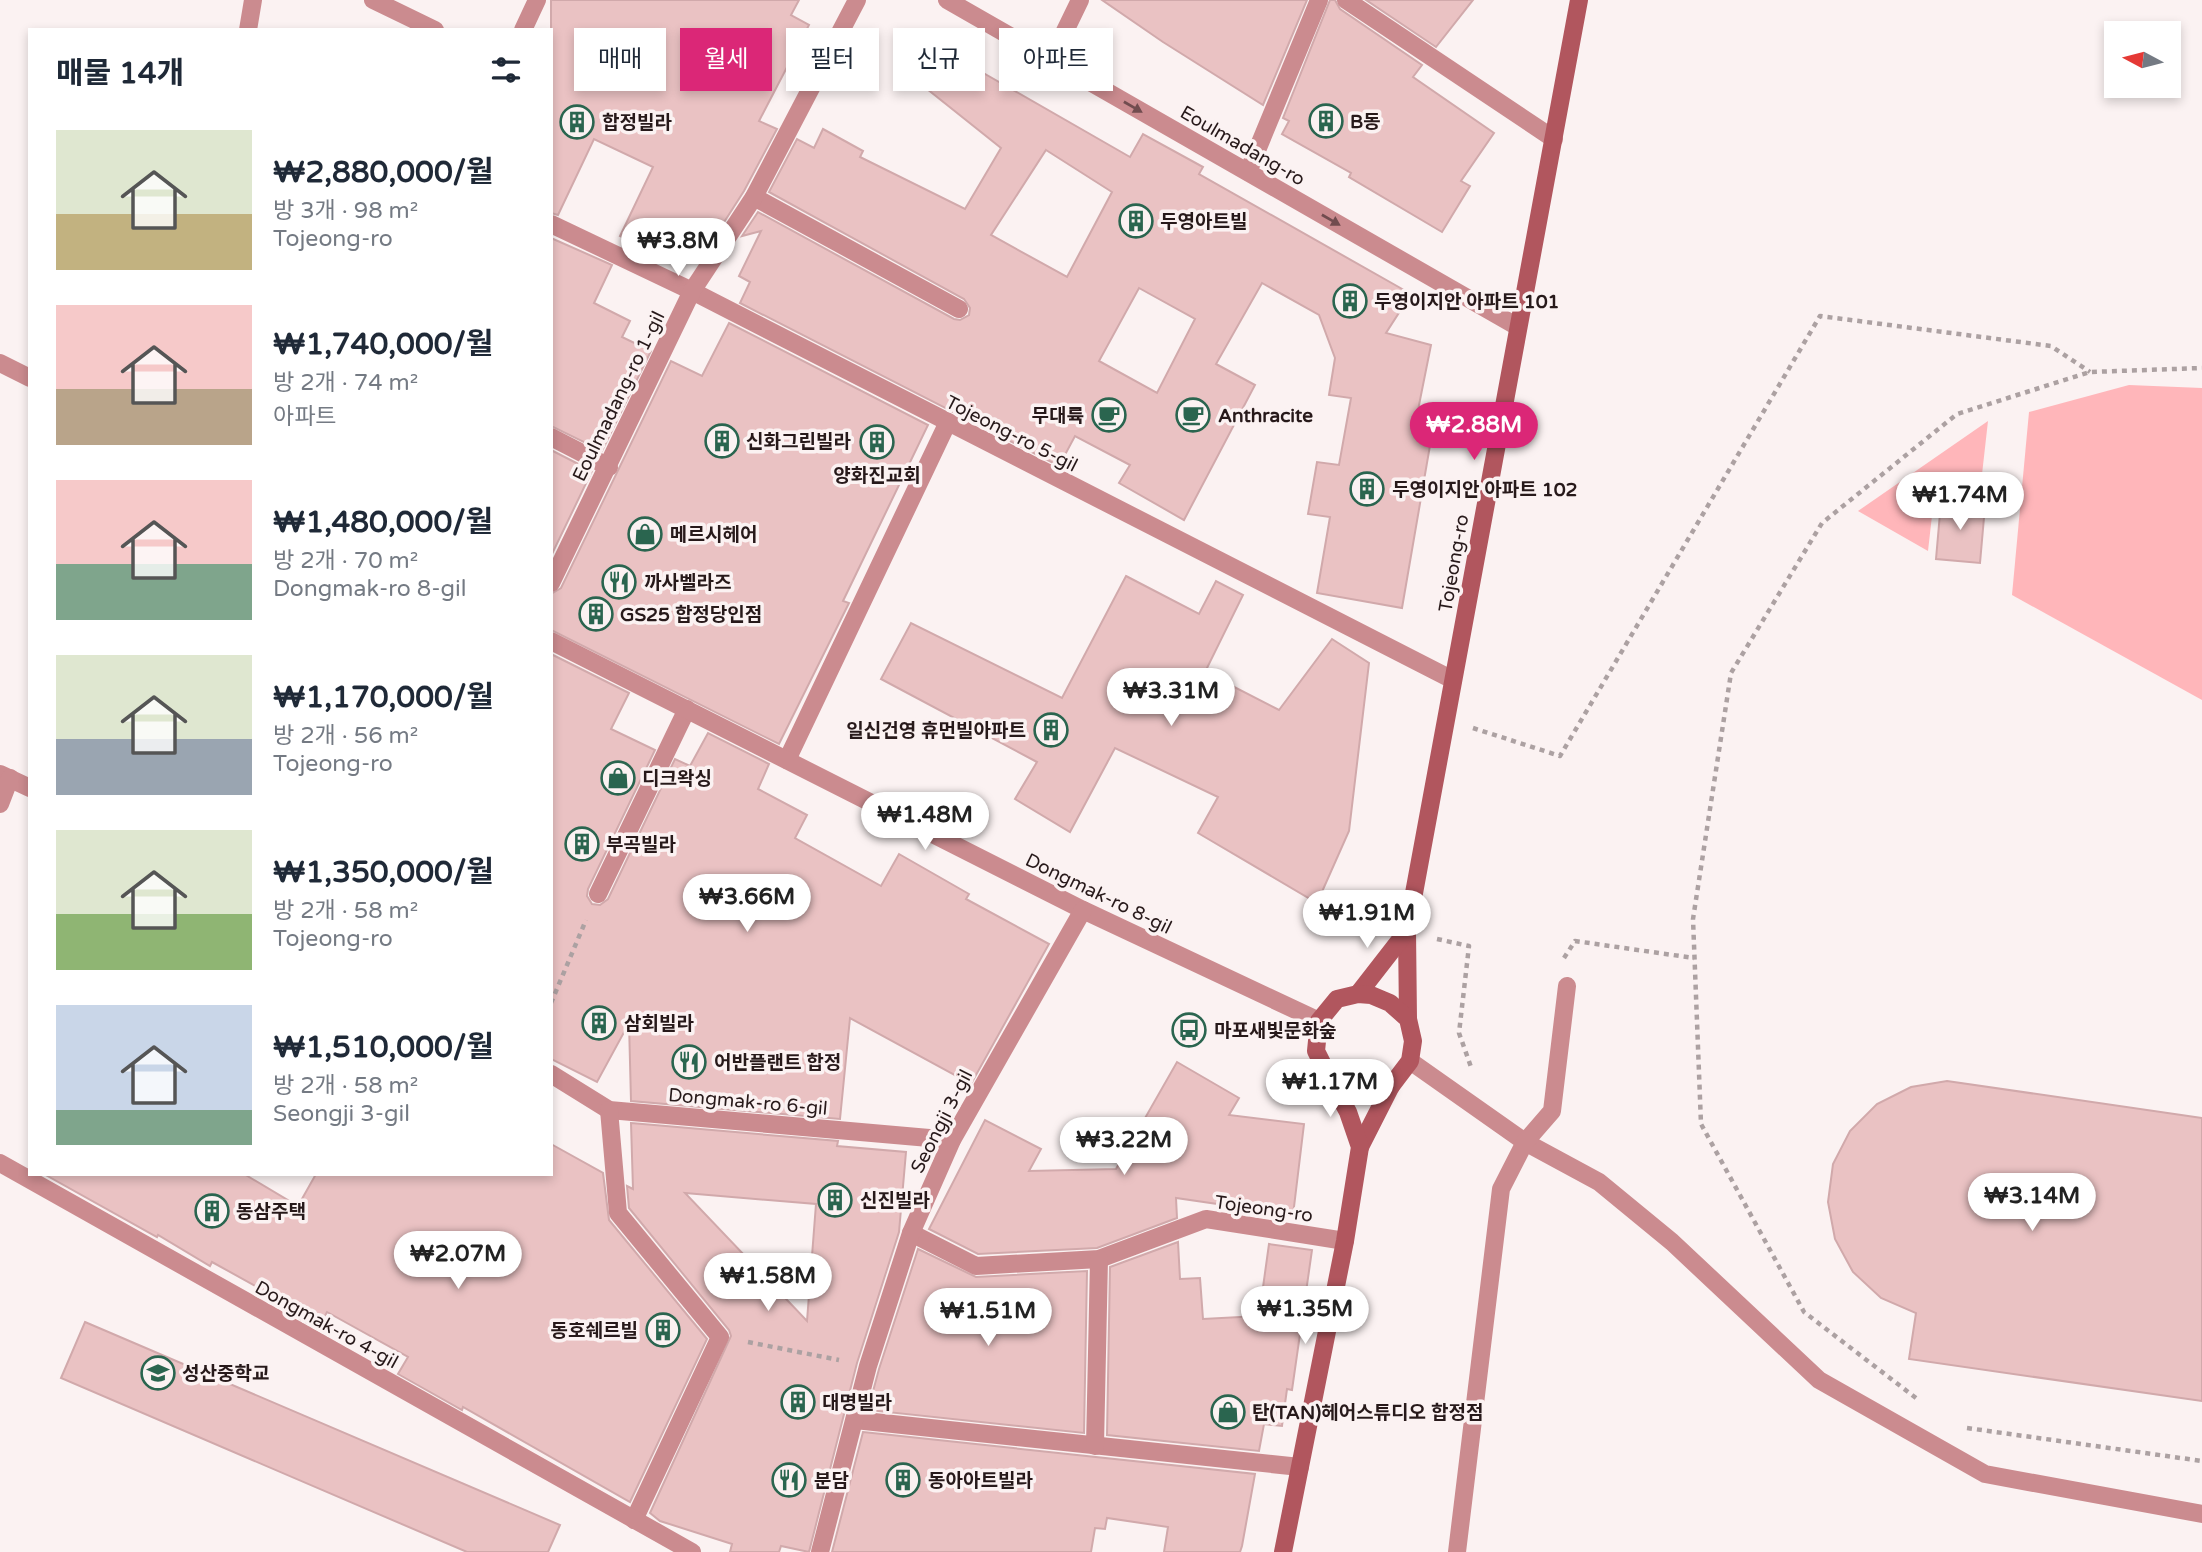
<!DOCTYPE html>
<html lang="ko">
<head>
<meta charset="utf-8">
<style>
	body { margin:0; font-family:"Varela Round","Noto Sans KR",sans-serif; background:#f2f2f3; color:#1f2937; height:100vh; display:flex; flex-direction:column; font-size:26px; white-space:nowrap }
	* { box-sizing:border-box; margin:0 }
	p { font-size:23px; color:#747a83 }
	.icon { flex:none; width:38px; height:38px; fill:none; stroke:currentColor; stroke-width:2; stroke-linecap:round; stroke-linejoin:round }
	.map { position:relative; flex:1; overflow:hidden }
	.details { position:absolute; left:28px; top:28px; width:525px; height:1148px; display:flex; flex-direction:column; background:#fff; border-radius:0px; box-shadow:0 4px 10px #0003 }
	.details>* { flex:none }
	.top-card { position:absolute; left:574px; top:28px; width:665px; height:63px; display:flex; gap:14px }
	.needle { width:46px; rotate:277deg }
	.tools { position:absolute; left:2104px; top:21px; display:grid; gap:14px }
	.tools a { display:grid; place-items:center; width:77px; height:77px; border-radius:0px; background:#fff; box-shadow:0 4px 10px #0003; font-size:35px }
	.price { position:absolute; translate:-50% -60px; padding:0 16px; border-radius:24px; background:#fff; color:#222; font-size:23px; line-height:46px; filter:drop-shadow(0 2px 4px #0008) }
	.price::after { content:''; position:absolute; left:50%; top:42px; width:21px; height:16px; margin-left:-10px; background:inherit; clip-path:polygon(0 0,100% 0,50% 100%) }
	.price.current { background:#db2777; color:#fff }
	ul { padding:0; list-style:none }
	li { display:flex; align-items:center; gap:21px; height:175px; padding:0 28px }
	li span { display:grid; place-items:center; flex:none; width:196px; height:140px; border-radius:0px; color:#555 }
	li>.icon { margin-inline-start:auto }
	span .icon { width:84px; height:84px; fill:#fffc; stroke-width:1 }
	li b { font-size:30px }
	h2 { display:flex; justify-content:space-between; align-items:center; height:84px; padding:0 28px; font-size:30px }
	.tag { padding:0 24px; border-radius:0px; background:#fff; box-shadow:0 4px 10px #0003; font-size:24px; line-height:63px }
	.tag.current { background:#db2777; color:#fff }
	.map>svg:first-child { display:block }
	.green { fill:#ffb6ba }
	.building { fill:#eac2c3; stroke:#d1a9ab; stroke-width:2; fill-rule:evenodd }
	.lines { fill:none; stroke-linecap:round; stroke-linejoin:round }
	.path { stroke:#aca1a2; stroke-width:4.5; stroke-dasharray:5 5; stroke-linecap:butt }
	.lane { stroke:#cb8b8f; stroke-width:18 }
	.street { stroke:#cb8b8f; stroke-width:18 }
	.secondary { stroke:#b1565e; stroke-width:18 }
	.oneway { fill:#714c4f }
	.labels { text-anchor:middle; stroke-width:7; stroke-linejoin:round; paint-order:stroke }
	.poi-label { font-size:19px; font-weight:bold; fill:#27191a; stroke:#fbf2f2; text-anchor:start }
	.street-label { font-size:19px; fill:#27191a; stroke:#fbf2f2 }
</style>
</head>
<body>
<div class="map">
<svg width="2202" height="1552" viewBox="0 0 2202 1552">
	<rect width="100%" height="100%" fill="#fbf2f2"/>
	<g class="green">
		<polygon points="2129,385 2202,388 2202,700 2012,595 2029,412"/>
		<polygon points="1988,421 1979,501 1934,498 1928,551 1858,511"/>
	</g>
	<g class="building">
		<polygon points="551,0 799,0 791,15 809,25 759,121 777,129 744,191 710,244 673,252 669,259 620,236 653,167 594,139 558,215 551,213"/>
		<polygon points="1102,0 1307,0 1263,105 1163,42"/>
		<polygon points="1330,0 1335,0 1340,9 1422,65 1413,77 1494,133 1461,181 1470,186 1442,232 1349,177 1351,173 1282,134 1289,121 1283,118"/>
		<polygon points="1366,0 1473,0 1436,47"/>
		<path d="M917,35L1130,157L1143,134L1203,167L1199,174L1411,294L1386,333L1431,345L1415,425L1433,428L1402,608L1317,593L1330,517L1308,514L1317,462L1339,465L1351,398L1329,395L1335,358L1319,315L1262,283L1216,364L1255,385L1184,520L1119,483L1130,465L1075,436L1059,466L740,303L750,282L739,276L761,231L742,236L758,212L954,319L960,320L969,315L970,308L964,299L769,192L797,139L814,148L823,129L863,151L860,157L965,209L1001,148L897,65ZM1046,150L1112,192L1067,277L991,235ZM1139,288L1195,319L1157,393L1099,361Z"/>
		<polygon points="551,238 612,265 594,303 630,321 622,337 651,351 602,451 551,426"/>
		<polygon points="729,323 928,425 843,601 849,603 779,744 551,630 551,594 561,588 671,361 702,376"/>
		<polygon points="551,450 592,471 551,556"/>
		<polygon points="1941,502 1985,506 1980,563 1936,559"/>
		<polygon points="1126,576 1199,614 1216,581 1243,595 1205,672 1279,710 1332,639 1369,663 1349,831 1317,903 1198,833 1218,797 1115,748 1070,832 1015,799 1037,762 881,679 911,623 1062,698"/>
		<polygon points="551,654 629,693 611,729 655,750 588,889 587,896 592,904 600,905 608,899 675,759 690,766 708,733 769,764 758,789 807,815 795,838 881,886 899,854 969,894 966,899 1049,944 971,1084 850,1018 840,1119 631,1101 629,1023 597,1082 551,1059"/>
		<polygon points="1177,1062 1239,1098 1229,1115 1304,1124 1293,1215 1176,1198 1177,1218 1097,1248 978,1254 929,1229 985,1120 1041,1149 1029,1171 1116,1169"/>
		<polygon points="1947,1081 2202,1118 2202,1401 1909,1359 1916,1313 1881,1298 1853,1272 1835,1239 1828,1202 1833,1164 1850,1131 1877,1104 1911,1087"/>
		<path d="M631,1123L838,1141L837,1146L906,1152L899,1232L857,1363L809,1552L781,1546L779,1552H730L732,1544L660,1521L650,1513L731,1336L729,1330L629,1208L627,1186L633,1189ZM685,1193L816,1204L807,1321Z"/>
		<polygon points="551,1144 603,1173 609,1220 707,1339 630,1502 463,1407 462,1410 398,1374 408,1357 327,1312 318,1329 284,1310 288,1304 212,1262 210,1266 158,1235 157,1237 44,1174 244,1174 298,1206 316,1174 551,1174"/>
		<polygon points="1178,1242 1180,1279 1200,1278 1203,1319 1259,1316 1269,1244 1312,1250 1292,1390 1287,1389 1282,1426 1264,1424 1259,1451 1107,1435 1110,1267"/>
		<polygon points="918,1249 976,1277 1087,1271 1084,1433 868,1410 879,1369"/>
		<polygon points="85,1322 560,1525 548,1552 467,1552 61,1378"/>
		<polygon points="863,1432 1255,1474 1242,1546 1240,1552 1164,1552 1168,1527 1107,1518 1105,1529 1095,1528 1091,1552 832,1552"/>
	</g>
	<g class="lines">
		<g class="path">
			<polyline points="1473,728 1560,756 1820,316 2051,346 2090,372"/>
			<polyline points="1437,939 1469,946 1459,1033 1471,1067"/>
			<polyline points="1564,958 1575,941 1694,958"/>
			<polyline points="551,1003 586,920"/>
			<polyline points="748,1342 839,1360"/>
			<polyline points="1916,1398 1804,1312 1701,1124 1693,919 1731,673 1822,523 1957,414 2090,372 2202,368"/>
			<polyline points="1967,1428 2202,1461"/>
		</g>
		<g class="lane">
			<polyline points="373,0 435,30"/>
			<polyline points="523,30 537,0"/>
			<polyline points="1051,60 1080,0"/>
			<polyline points="1248,172 1319,0"/>
			<polyline points="754,197 959,309"/>
			<polyline points="551,224 692,291 1453,680"/>
			<polyline points="551,437 609,467"/>
			<polyline points="787,760 947,424"/>
			<polyline points="0,774 30,788"/>
			<polyline points="0,804 10,778"/>
			<polyline points="598,894 687,709"/>
			<polyline points="1410,1061 1525,1142 1599,1182 1672,1242 1819,1380 1985,1474 2202,1514"/>
			<polyline points="551,1074 609,1110 952,1140"/>
			<polyline points="609,1110 618,1213 720,1337 634,1520"/>
			<polyline points="0,1163 692,1552"/>
			<polyline points="911,1233 976,1266 1099,1259 1206,1219 1345,1241"/>
			<polyline points="855,1420 1300,1467"/>
			<polyline points="1095,1446 1099,1259"/>
			<polyline points="1457,1552 1501,1189 1525,1142 1552,1111 1567,986"/>
		</g>
		<g class="street">
			<polyline points="947,0 1518,327"/>
			<polyline points="1346,0 1554,139"/>
			<polyline points="248,30 253,0"/>
			<polyline points="0,363 30,378"/>
			<polyline points="551,583 692,291 754,197 857,0"/>
			<polyline points="551,641 1083,910 1319,1021"/>
			<polyline points="820,1552 868,1366 911,1233 952,1140 1083,910"/>
		</g>
		<g class="secondary">
			<polyline points="1407,931 1408,1019"/>
			<polyline points="1358,994 1407,931 1579,0"/>
			<polyline points="1360,1147 1391,1086"/>
			<polyline points="1283,1552 1345,1241 1360,1147 1348,1112 1330,1079 1316,1051 1319,1021 1337,999 1358,994 1371,995 1390,1003 1408,1019 1413,1041 1410,1061 1391,1086 1371,1091 1349,1089 1330,1079"/>
		</g>
	</g>
	<defs><path id="oneway-solid" d="M-6-.8H1V-3.2L6.5 0L1 3.2V.8H-6Z" transform="scale(1.75)"/></defs>
	<g class="oneway">
		<use href="#oneway-solid" transform="translate(1133 107) rotate(30)"/>
		<use href="#oneway-solid" transform="translate(1331 220) rotate(30)"/>
	</g>
	<defs>
		<symbol id="building-ring" viewBox="-11 -11 22 22"><circle r="9.5" fill="#fbf2f2" stroke="#2a654f" stroke-width="1.5"/><path d="M-4-6H4V6H1V3H-1V6H-4ZM-2.5-4.3h1.7v1.8h-1.7ZM.8-4.3h1.7v1.8H.8ZM-2.5-1h1.7V.8h-1.7ZM.8-1h1.7V.8H.8Z" fill="#2a654f"/></symbol>
		<symbol id="cafe-ring" viewBox="-11 -11 22 22"><circle r="9.5" fill="#fbf2f2" stroke="#2a654f" stroke-width="1.5"/><path d="M-5.5-4.5H6V0H3Q3 3.5 0 3.5H-2.5Q-5.5 3.5-5.5 0ZM3-3.2v2h1.7v-2ZM-6 4.5H4V6H-6Z" fill="#2a654f"/></symbol>
		<symbol id="shop-ring" viewBox="-11 -11 22 22"><circle r="9.5" fill="#fbf2f2" stroke="#2a654f" stroke-width="1.5"/><path d="M-5-2.5h2.3a2.7 3.5 0 0 1 5.4 0H5L5.5 6h-11ZM-1.5-2.5h3a1.5 2.3 0 0 0-3 0Z" fill="#2a654f"/></symbol>
		<symbol id="restaurant-ring" viewBox="-11 -11 22 22"><circle r="9.5" fill="#fbf2f2" stroke="#2a654f" stroke-width="1.5"/><path d="M-5-6h1v4h1v-4h1v4h1v-4h1v5L-1.5 .5V6h-2V.5L-5-1ZM5-6V6H3V1.5H1.5Q1.5-4 5-6Z" fill="#2a654f"/></symbol>
		<symbol id="bus-ring" viewBox="-11 -11 22 22"><circle r="9.5" fill="#fbf2f2" stroke="#2a654f" stroke-width="1.5"/><path d="M-5-6H5V4H4V6H2V4H-2V6H-4V4H-5ZM-3.5-4V0h7V-4ZM-3.5 1.2v1.5H-2V1.2ZM2 1.2v1.5H3.5V1.2Z" fill="#2a654f"/></symbol>
		<symbol id="school-ring" viewBox="-11 -11 22 22"><circle r="9.5" fill="#fbf2f2" stroke="#2a654f" stroke-width="1.5"/><path d="M0-5L7-2L0 1L-7-2ZM-4 1L0 2.5L4 1V4Q0 6-4 4Z" fill="#2a654f"/></symbol>
	</defs>
	<g fill-rule="evenodd">
		<use href="#building-ring" x="1307" y="102" width="38" height="38"/>
		<use href="#building-ring" x="558" y="103" width="38" height="38"/>
		<use href="#building-ring" x="1117" y="202" width="38" height="38"/>
		<use href="#building-ring" x="1331" y="282" width="38" height="38"/>
		<use href="#cafe-ring" x="1090" y="396" width="38" height="38"/>
		<use href="#cafe-ring" x="1174" y="396" width="38" height="38"/>
		<use href="#building-ring" x="703" y="422" width="38" height="38"/>
		<use href="#building-ring" x="858" y="423" width="38" height="38"/>
		<use href="#building-ring" x="1348" y="470" width="38" height="38"/>
		<use href="#shop-ring" x="626" y="515" width="38" height="38"/>
		<use href="#restaurant-ring" x="600" y="563" width="38" height="38"/>
		<use href="#building-ring" x="577" y="595" width="38" height="38"/>
		<use href="#building-ring" x="1032" y="711" width="38" height="38"/>
		<use href="#shop-ring" x="599" y="759" width="38" height="38"/>
		<use href="#building-ring" x="563" y="825" width="38" height="38"/>
		<use href="#building-ring" x="580" y="1004" width="38" height="38"/>
		<use href="#bus-ring" x="1170" y="1011" width="38" height="38"/>
		<use href="#restaurant-ring" x="670" y="1043" width="38" height="38"/>
		<use href="#building-ring" x="816" y="1181" width="38" height="38"/>
		<use href="#building-ring" x="193" y="1192" width="38" height="38"/>
		<use href="#building-ring" x="644" y="1311" width="38" height="38"/>
		<use href="#school-ring" x="139" y="1354" width="38" height="38"/>
		<use href="#building-ring" x="779" y="1383" width="38" height="38"/>
		<use href="#shop-ring" x="1209" y="1393" width="38" height="38"/>
		<use href="#restaurant-ring" x="770" y="1461" width="38" height="38"/>
		<use href="#building-ring" x="884" y="1461" width="38" height="38"/>
	</g>
	<g class="labels">
		<g class="poi-label">
			<text x="1350" y="128">B동</text>
			<text x="602" y="129">합정빌라</text>
			<text x="1160" y="228">두영아트빌</text>
			<text x="1374" y="308">두영이지안 아파트 101</text>
			<text x="1084" y="422" text-anchor="end">무대륙</text>
			<text x="1218" y="422">Anthracite</text>
			<text x="746" y="448">신화그린빌라</text>
			<text x="877" y="482" text-anchor="middle">양화진교회</text>
			<text x="1392" y="496">두영이지안 아파트 102</text>
			<text x="670" y="541">메르시헤어</text>
			<text x="644" y="589">까사벨라즈</text>
			<text x="620" y="621">GS25 합정당인점</text>
			<text x="1026" y="737" text-anchor="end">일신건영 휴먼빌아파트</text>
			<text x="642" y="785">디크왁싱</text>
			<text x="606" y="851">부곡빌라</text>
			<text x="624" y="1030">삼회빌라</text>
			<text x="1214" y="1037">마포새빛문화숲</text>
			<text x="714" y="1069">어반플랜트 합정</text>
			<text x="860" y="1207">신진빌라</text>
			<text x="236" y="1218">동삼주택</text>
			<text x="638" y="1337" text-anchor="end">동호쉐르빌</text>
			<text x="182" y="1380">성산중학교</text>
			<text x="822" y="1409">대명빌라</text>
			<text x="1252" y="1419">탄(TAN)헤어스튜디오 합정점</text>
			<text x="814" y="1487">분담</text>
			<text x="928" y="1487">동아아트빌라</text>
		</g>
		<g class="street-label">
			<text transform="translate(1243 145) rotate(30)" y="7">Eoulmadang-ro</text>
			<text transform="translate(618 396) rotate(-64)" y="7">Eoulmadang-ro 1-gil</text>
			<text transform="translate(1012 433) rotate(27)" y="7">Tojeong-ro 5-gil</text>
			<text transform="translate(1453 563) rotate(-80)" y="7">Tojeong-ro</text>
			<text transform="translate(1099 893) rotate(26)" y="7">Dongmak-ro 8-gil</text>
			<text transform="translate(748 1101) rotate(5)" y="7">Dongmak-ro 6-gil</text>
			<text transform="translate(941 1121) rotate(-63)" y="7">Seongji 3-gil</text>
			<text transform="translate(1264 1208) rotate(8)" y="7">Tojeong-ro</text>
			<text transform="translate(327 1324) rotate(29)" y="7">Dongmak-ro 4-gil</text>
		</g>
	</g>
</svg>
<div class="tools">
<a><svg class="needle" viewBox="-14 -14 28 28"><path d="M0-13l5 13h-10z" fill="#e53935"/><path d="M0 13l5-13h-10z" fill="#747a83"/></svg></a>
</div>
<b class="price" style="left:678px;top:278px">₩3.8M</b>
<b class="price current" style="left:1474px;top:462px">₩2.88M</b>
<b class="price" style="left:1960px;top:532px">₩1.74M</b>
<b class="price" style="left:1171px;top:728px">₩3.31M</b>
<b class="price" style="left:925px;top:852px">₩1.48M</b>
<b class="price" style="left:747px;top:934px">₩3.66M</b>
<b class="price" style="left:1367px;top:950px">₩1.91M</b>
<b class="price" style="left:1330px;top:1119px">₩1.17M</b>
<b class="price" style="left:1124px;top:1177px">₩3.22M</b>
<b class="price" style="left:2032px;top:1233px">₩3.14M</b>
<b class="price" style="left:458px;top:1291px">₩2.07M</b>
<b class="price" style="left:768px;top:1313px">₩1.58M</b>
<b class="price" style="left:1305px;top:1346px">₩1.35M</b>
<b class="price" style="left:988px;top:1348px">₩1.51M</b>
<div class="top-card">
<a class="tag">매매</a>
<a class="tag current">월세</a>
<a class="tag">필터</a>
<a class="tag">신규</a>
<a class="tag">아파트</a>
</div>
<section class="details">
<h2>매물 14개<svg class="icon" aria-label="filters" viewBox="0 0 24 24"><path d="M4 7h16M4 17h16"/><circle cx="9" cy="7" r="2"/><circle cx="15" cy="17" r="2"/></svg></h2>
<ul>
<li><span style="background:linear-gradient(#dfe7d0 60%,#c2b280 0)"><svg class="icon" aria-label="home" viewBox="0 0 24 24"><path d="M3 11l9-7 9 7M6 9v11h12V9"/></svg></span><div><b>₩2,880,000/월</b><p>방 3개 · 98 m²</p><p>Tojeong-ro</p></div></li>
<li><span style="background:linear-gradient(#f6c9c9 60%,#b9a48a 0)"><svg class="icon" aria-label="home" viewBox="0 0 24 24"><path d="M3 11l9-7 9 7M6 9v11h12V9"/></svg></span><div><b>₩1,740,000/월</b><p>방 2개 · 74 m²</p><p>아파트</p></div></li>
<li><span style="background:linear-gradient(#f6c9c9 60%,#7fa58c 0)"><svg class="icon" aria-label="home" viewBox="0 0 24 24"><path d="M3 11l9-7 9 7M6 9v11h12V9"/></svg></span><div><b>₩1,480,000/월</b><p>방 2개 · 70 m²</p><p>Dongmak-ro 8-gil</p></div></li>
<li><span style="background:linear-gradient(#dfe7d0 60%,#9aa5b1 0)"><svg class="icon" aria-label="home" viewBox="0 0 24 24"><path d="M3 11l9-7 9 7M6 9v11h12V9"/></svg></span><div><b>₩1,170,000/월</b><p>방 2개 · 56 m²</p><p>Tojeong-ro</p></div></li>
<li><span style="background:linear-gradient(#dfe7d0 60%,#8fb573 0)"><svg class="icon" aria-label="home" viewBox="0 0 24 24"><path d="M3 11l9-7 9 7M6 9v11h12V9"/></svg></span><div><b>₩1,350,000/월</b><p>방 2개 · 58 m²</p><p>Tojeong-ro</p></div></li>
<li><span style="background:linear-gradient(#c9d6e8 75%,#7fa58c 0)"><svg class="icon" aria-label="home" viewBox="0 0 24 24"><path d="M3 11l9-7 9 7M6 9v11h12V9"/></svg></span><div><b>₩1,510,000/월</b><p>방 2개 · 58 m²</p><p>Seongji 3-gil</p></div></li>
</ul>
</section>
</div>
</body>
</html>
